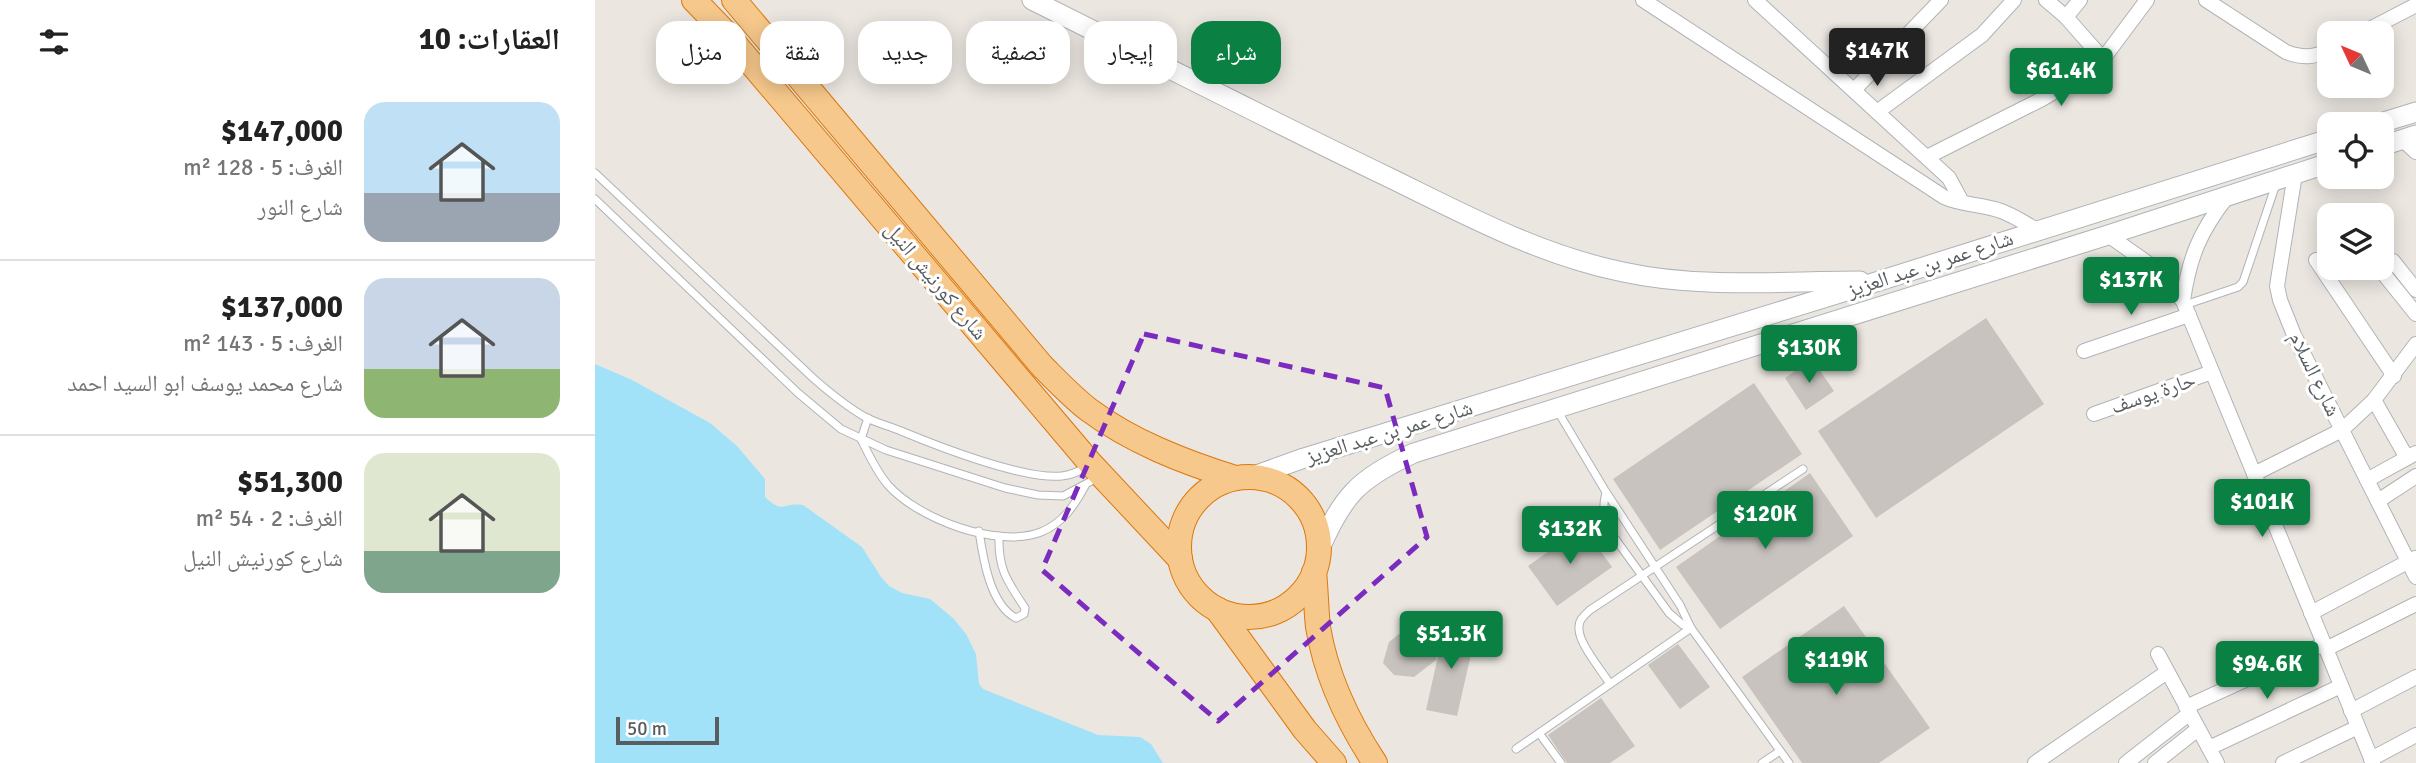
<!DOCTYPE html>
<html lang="ar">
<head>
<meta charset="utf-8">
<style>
	body { margin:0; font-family:Signika,"Noto Naskh Arabic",sans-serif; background:#f2f2f2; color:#222; direction:rtl; height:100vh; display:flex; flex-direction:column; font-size:26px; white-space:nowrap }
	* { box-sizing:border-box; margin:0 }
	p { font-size:23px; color:#767676 }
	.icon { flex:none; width:38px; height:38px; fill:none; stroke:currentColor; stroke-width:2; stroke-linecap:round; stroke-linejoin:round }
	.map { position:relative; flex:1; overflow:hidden; direction:ltr }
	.side { display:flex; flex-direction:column; background:#fff; width:595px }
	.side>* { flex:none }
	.guide { position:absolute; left:21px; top:21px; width:665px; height:63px; direction:rtl; display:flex; gap:14px }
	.needle { width:46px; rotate:314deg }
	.buttons { position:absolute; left:1722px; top:21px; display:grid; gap:14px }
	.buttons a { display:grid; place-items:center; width:77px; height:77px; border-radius:14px; background:#fff; box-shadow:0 4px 18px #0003; font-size:35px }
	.scale { position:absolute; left:21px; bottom:18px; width:103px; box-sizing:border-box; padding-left:7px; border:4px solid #585d60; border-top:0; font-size:19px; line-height:24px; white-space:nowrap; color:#585d60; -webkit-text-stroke:5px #fff; paint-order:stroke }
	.price { position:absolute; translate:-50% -60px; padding:0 16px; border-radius:7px; background:#0b8043; color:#fff; font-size:23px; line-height:46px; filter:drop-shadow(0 2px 4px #0008) }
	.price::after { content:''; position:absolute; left:50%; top:42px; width:21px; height:16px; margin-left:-10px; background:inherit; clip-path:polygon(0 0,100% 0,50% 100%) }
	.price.current { background:#222; color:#fff }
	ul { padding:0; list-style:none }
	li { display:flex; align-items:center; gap:21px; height:175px; padding:0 35px }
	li+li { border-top:2px solid #e0e0e0 }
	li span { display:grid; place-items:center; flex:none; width:196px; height:140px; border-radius:21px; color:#555 }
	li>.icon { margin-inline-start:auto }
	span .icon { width:84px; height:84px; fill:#fffc; stroke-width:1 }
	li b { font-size:30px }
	h2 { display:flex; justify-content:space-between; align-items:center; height:84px; padding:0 35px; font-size:30px }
	.chip { padding:0 24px; border-radius:21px; background:#fff; box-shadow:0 4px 18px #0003; font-size:24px; line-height:63px }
	.chip.current { background:#0b8043; color:#fff }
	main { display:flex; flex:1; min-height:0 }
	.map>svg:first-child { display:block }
	.water { fill:#a1e2f9 }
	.building { fill:#c8c3be }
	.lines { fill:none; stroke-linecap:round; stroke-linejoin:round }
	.lane-casing { stroke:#b0b4b7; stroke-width:9 }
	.street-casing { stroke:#b0b4b7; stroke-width:16 }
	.secondary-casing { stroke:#afb4b7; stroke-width:21 }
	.highway-casing { stroke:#dd780d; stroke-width:26 }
	.lane { stroke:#fff; stroke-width:7 }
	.street { stroke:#fff; stroke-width:14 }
	.secondary { stroke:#fff; stroke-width:19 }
	.highway { stroke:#f6c88b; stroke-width:24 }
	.marked { fill:none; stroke:#7b2cbf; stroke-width:5; stroke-dasharray:14 9; stroke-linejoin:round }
	.labels { text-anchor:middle; stroke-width:6; stroke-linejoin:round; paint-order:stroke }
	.street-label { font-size:21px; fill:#585d60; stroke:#fff }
</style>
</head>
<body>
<main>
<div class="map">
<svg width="1821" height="763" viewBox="0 0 1821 763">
	<rect width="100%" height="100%" fill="#ebe6e0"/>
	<path class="water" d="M0,364L37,380L115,423L142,446L170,479V497C189,515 187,502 208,505L267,547L286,577L294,586L307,593L335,599L358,618L371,634L381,654L384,684L388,689L503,735L545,737L556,744L568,763H0Z"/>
	<g class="building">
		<polygon points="1391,318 1449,404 1281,518 1223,431"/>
		<polygon points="1217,359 1239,391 1211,410 1190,378"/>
		<polygon points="1159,383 1207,454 1065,550 1018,479"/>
		<polygon points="1215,473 1258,536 1125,629 1081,567"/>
		<polygon points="988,527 1017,567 962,606 933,566"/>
		<polygon points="1249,606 1335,728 1284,763 1207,763 1147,677"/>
		<polygon points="850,625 881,632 862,716 831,710"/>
		<polygon points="804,634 824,637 842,659 819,677 799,675 788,663 794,642"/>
		<polygon points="1083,644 1115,687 1085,709 1053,665"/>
		<polygon points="1006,698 1040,746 1015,763 972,763 953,735"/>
	</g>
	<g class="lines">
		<defs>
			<g id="lane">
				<path d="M0,173L218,378C235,393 251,406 270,417C281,423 294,426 306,431C342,446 429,480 467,476C476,475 484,472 491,466"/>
				<polyline points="0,199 203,393 246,429 291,450 410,488 443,495 468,496 502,478"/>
				<polyline points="1590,305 1643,287 1648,282 1681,184"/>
				<polyline points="962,410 1011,492 1085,605 1096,628 1194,763"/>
				<path d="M273,418L266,439C274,455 281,471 293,485C323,519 403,549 446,532C468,523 479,506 490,486"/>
				<path d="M1011,492C1007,508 1008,518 1016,533L1074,613L1088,625L1096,628"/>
				<path d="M384,531C388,558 395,605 421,618L429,614L430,608C412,581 403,569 404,536"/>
				<path d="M1015,684C1007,671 984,644 984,629C983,620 989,616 995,610L1208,469"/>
				<polyline points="944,733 966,763"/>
				<polyline points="921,749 1096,628"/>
				<polyline points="1167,763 1185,751"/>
			</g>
			<g id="street">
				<path d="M1048,0L1349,197C1366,205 1385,204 1403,210C1417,214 1429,223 1442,230"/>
				<polyline points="1160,0 1354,178 1367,202"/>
				<polyline points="1451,0 1471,17 1508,59"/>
				<path d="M1611,0L1691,52C1707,58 1719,58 1734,50"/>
				<polyline points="1471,17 1485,0"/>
				<polyline points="1767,33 1821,5"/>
				<polyline points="1259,90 1346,0"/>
				<polyline points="1282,112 1387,35 1419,0"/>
				<polyline points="1808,140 1821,152"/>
				<polyline points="1332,157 1447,99 1496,70 1508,59 1552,0"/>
				<polyline points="1700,174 1682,286 1685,300 1699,335 1821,577"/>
				<polyline points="1513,235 1554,264 1588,301 1778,763"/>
				<polyline points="1721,260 1799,376"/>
				<polyline points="1798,261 1821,290"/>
				<polyline points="1784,268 1821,314"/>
				<path d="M1588,301C1594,258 1605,231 1632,197"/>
				<polyline points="1489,351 1594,315"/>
				<polyline points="1779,400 1812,458"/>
				<polyline points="1499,414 1617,372"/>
				<polyline points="1659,474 1747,430 1779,400 1821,344"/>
				<polyline points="1772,480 1821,453"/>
				<polyline points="1783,501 1821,476"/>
				<polyline points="1716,613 1820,558"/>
				<polyline points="1731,649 1821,604"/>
				<polyline points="1563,654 1622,763"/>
				<polyline points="1591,707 1729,644"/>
				<polyline points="1756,711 1821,677"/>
				<polyline points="1614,748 1746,686"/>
				<polyline points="1776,759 1821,735"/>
				<polyline points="1440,763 1572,672"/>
				<polyline points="1531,763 1595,713"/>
				<polyline points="1560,763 1603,729"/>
				<polyline points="1688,763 1763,727"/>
			</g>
			<g id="secondary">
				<path d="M437,0C556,59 674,120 793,177C869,214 944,255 1028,272C1106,289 1186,281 1265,281"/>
				<polyline points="1782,124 1821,112"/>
				<polyline points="1787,146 1821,135"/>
				<polyline points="656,477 709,458 1284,281 1734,139"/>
				<path d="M724,551C747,496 764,478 819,453L1513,235L1734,163"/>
			</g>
			<g id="highway">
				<polyline points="99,0 128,30 495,463 585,559"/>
				<path d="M139,0L447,366C462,381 477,397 494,410C537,442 589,462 640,478"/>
				<circle cx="654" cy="547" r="70"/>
				<path d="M719,572C721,590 721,609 723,627C731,676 753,722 780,763"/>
				<polyline points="622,609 710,730 739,763"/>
			</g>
		</defs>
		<use href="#lane" class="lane-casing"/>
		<use href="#street" class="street-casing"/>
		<use href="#secondary" class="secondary-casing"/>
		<use href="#highway" class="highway-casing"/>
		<use href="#lane" class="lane"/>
		<use href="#street" class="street"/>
		<use href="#secondary" class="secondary"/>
		<use href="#highway" class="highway"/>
	</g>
	<path class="marked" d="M549,334L790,388L832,537L623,721L447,570Z"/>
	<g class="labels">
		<g class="street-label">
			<text transform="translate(1335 264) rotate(-18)" y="7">شارع عمر بن عبد العزيز</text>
			<text transform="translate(341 281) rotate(50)" y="7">شارع كورنيش النيل</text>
			<text transform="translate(1720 374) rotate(64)" y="7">شارع السلام</text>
			<text transform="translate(1558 393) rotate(-19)" y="7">حارة يوسف</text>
			<text transform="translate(794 432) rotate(-17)" y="7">شارع عمر بن عبد العزيز</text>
		</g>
	</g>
</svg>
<div class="buttons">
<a><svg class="needle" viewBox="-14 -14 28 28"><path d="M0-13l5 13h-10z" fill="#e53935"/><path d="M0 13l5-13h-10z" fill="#767676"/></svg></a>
<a><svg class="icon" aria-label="locate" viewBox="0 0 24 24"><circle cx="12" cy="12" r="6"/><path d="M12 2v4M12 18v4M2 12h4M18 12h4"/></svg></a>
<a><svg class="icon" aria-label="layers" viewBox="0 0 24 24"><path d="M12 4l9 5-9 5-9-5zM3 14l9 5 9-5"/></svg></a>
</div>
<div class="scale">50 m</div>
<b class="price current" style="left:1282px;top:88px">$147K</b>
<b class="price" style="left:1466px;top:108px">$61.4K</b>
<b class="price" style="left:1536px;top:317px">$137K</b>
<b class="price" style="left:1214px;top:385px">$130K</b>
<b class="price" style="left:1667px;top:539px">$101K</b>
<b class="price" style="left:1170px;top:551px">$120K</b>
<b class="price" style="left:975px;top:566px">$132K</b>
<b class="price" style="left:856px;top:671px">$51.3K</b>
<b class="price" style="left:1241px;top:697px">$119K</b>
<b class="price" style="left:1672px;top:701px">$94.6K</b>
<div class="guide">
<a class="chip current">شراء</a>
<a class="chip">إيجار</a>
<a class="chip">تصفية</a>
<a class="chip">جديد</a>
<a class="chip">شقة</a>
<a class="chip">منزل</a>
</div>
</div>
<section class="side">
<h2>العقارات: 10<svg class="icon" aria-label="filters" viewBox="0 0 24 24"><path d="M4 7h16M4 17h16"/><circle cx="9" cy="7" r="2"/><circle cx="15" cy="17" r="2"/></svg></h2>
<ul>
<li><span style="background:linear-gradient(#bfe0f5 65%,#9aa5b1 0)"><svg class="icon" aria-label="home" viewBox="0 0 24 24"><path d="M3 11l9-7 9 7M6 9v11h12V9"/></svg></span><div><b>$147,000</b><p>الغرف: 5 · 128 m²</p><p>شارع النور</p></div></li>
<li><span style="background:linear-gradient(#c9d6e8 65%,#8fb573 0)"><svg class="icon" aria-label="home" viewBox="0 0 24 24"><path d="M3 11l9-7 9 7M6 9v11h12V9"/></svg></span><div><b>$137,000</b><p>الغرف: 5 · 143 m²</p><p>شارع محمد يوسف ابو السيد احمد</p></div></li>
<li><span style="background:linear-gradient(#dfe7d0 70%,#7fa58c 0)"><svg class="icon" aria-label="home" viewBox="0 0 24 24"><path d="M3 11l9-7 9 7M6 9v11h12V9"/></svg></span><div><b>$51,300</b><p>الغرف: 2 · 54 m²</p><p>شارع كورنيش النيل</p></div></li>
</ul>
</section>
</main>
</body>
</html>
